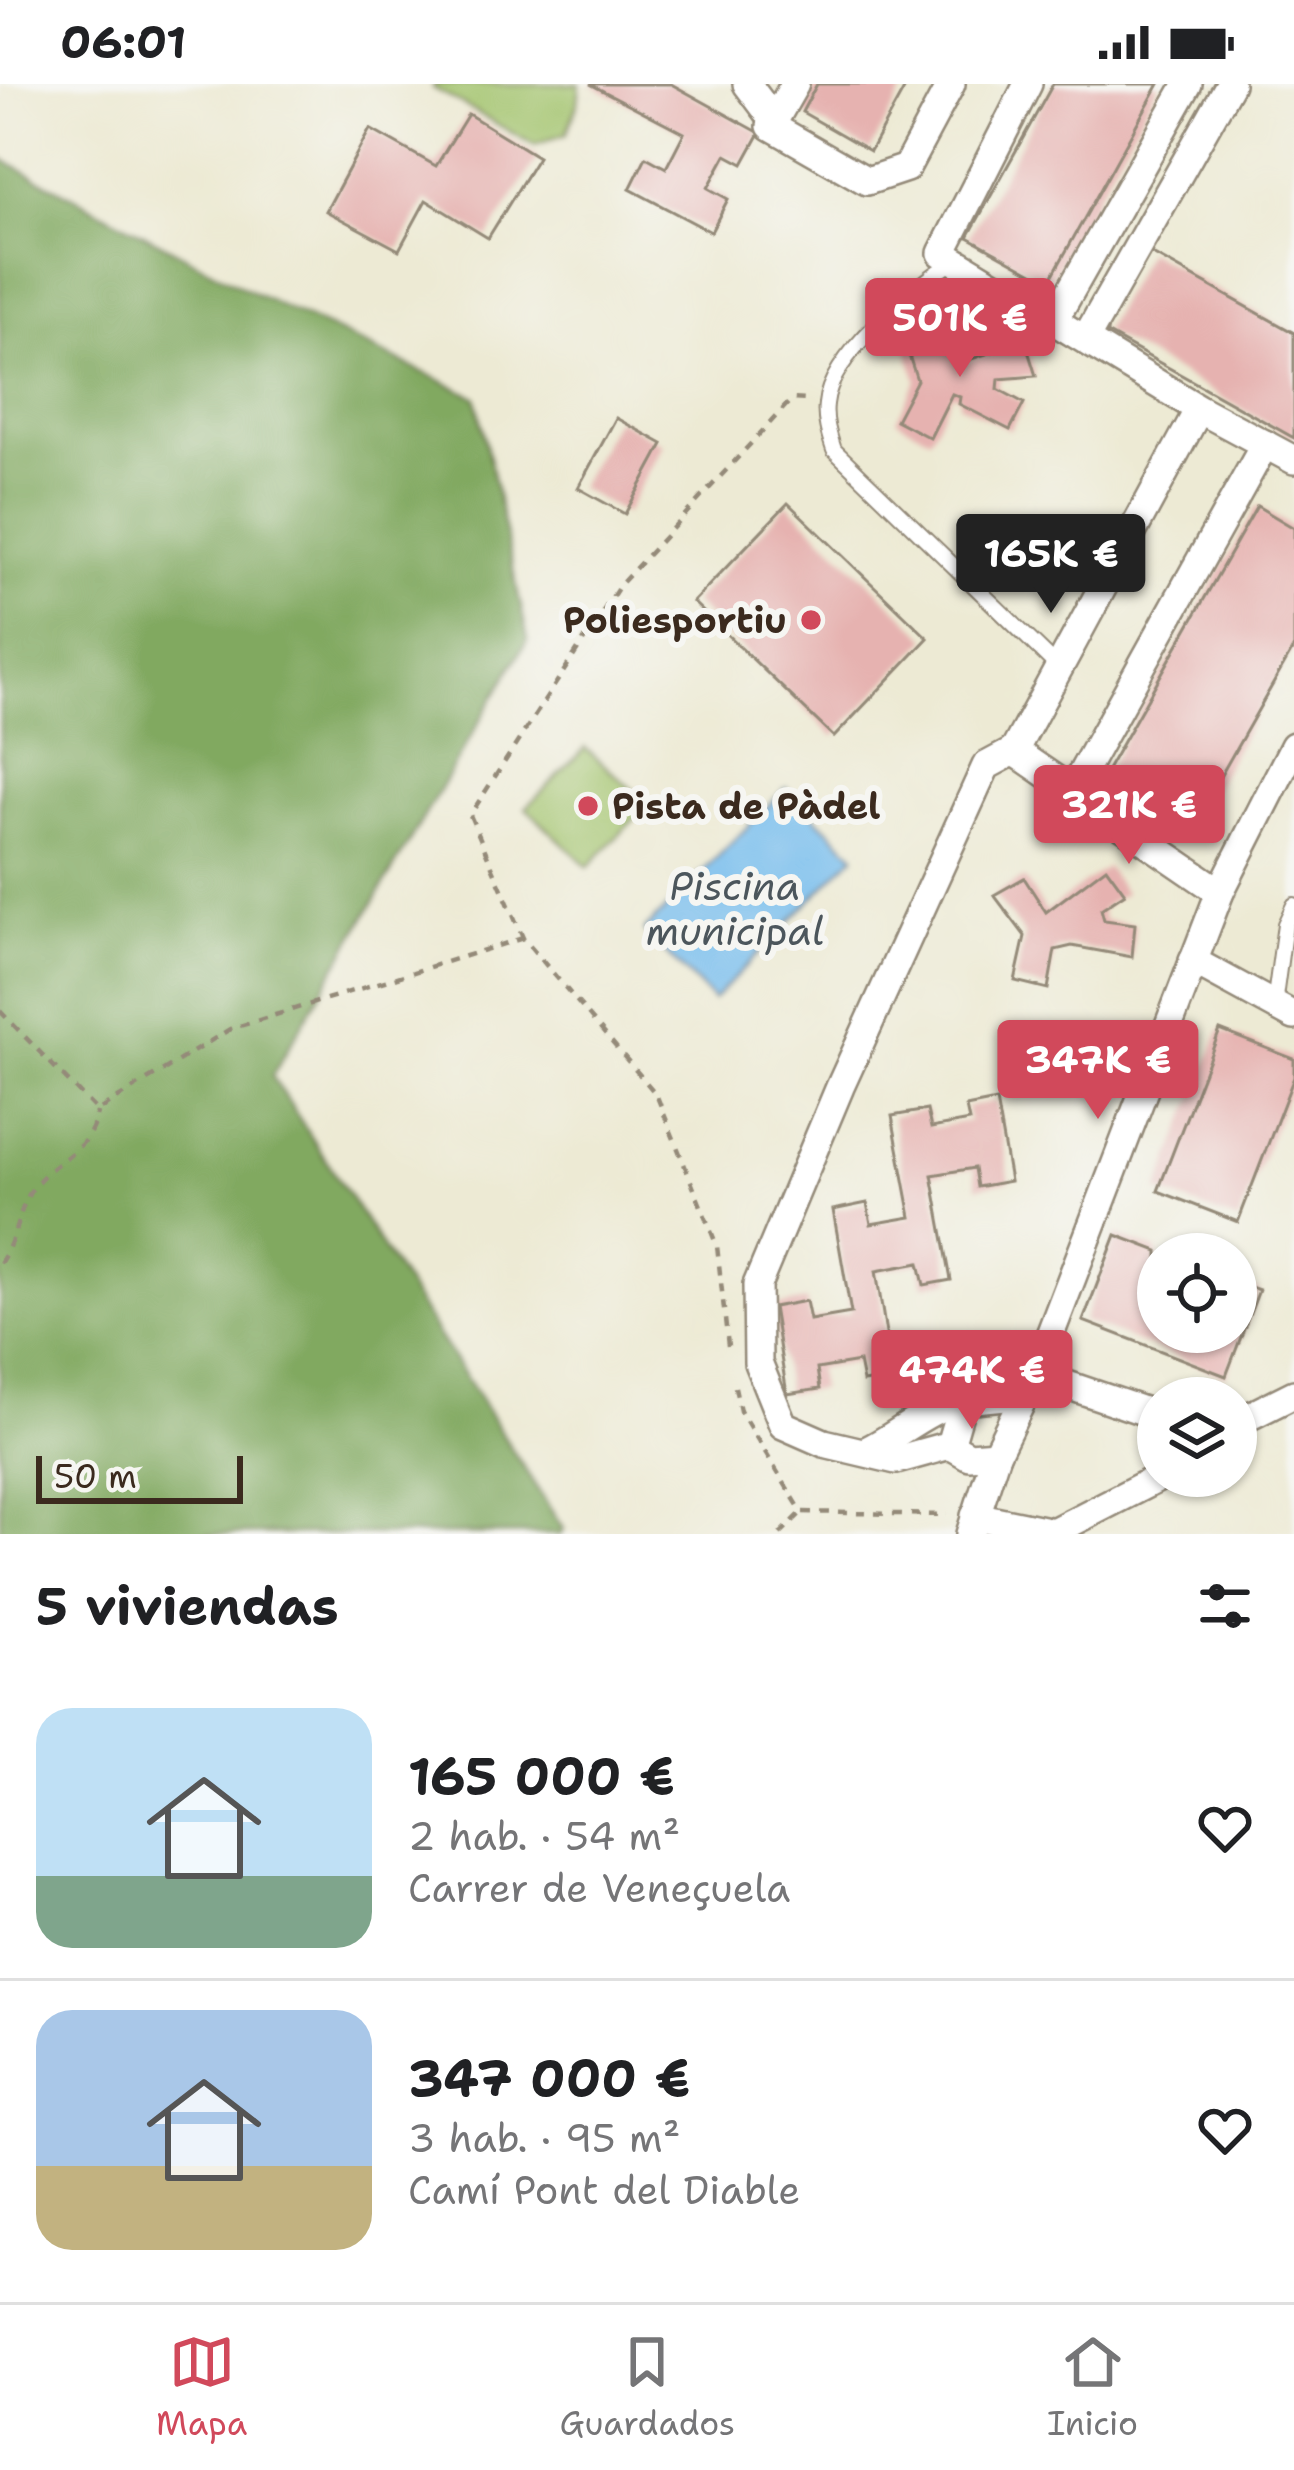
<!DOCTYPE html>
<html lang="es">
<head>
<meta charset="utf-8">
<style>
	body { margin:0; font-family:"Shantell Sans",sans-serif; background:#f2f2f2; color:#202124; height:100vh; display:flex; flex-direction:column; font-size:45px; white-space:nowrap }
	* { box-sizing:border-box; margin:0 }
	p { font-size:39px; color:#757577 }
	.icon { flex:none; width:66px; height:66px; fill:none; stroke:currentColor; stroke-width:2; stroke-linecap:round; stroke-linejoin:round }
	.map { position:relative; height:1450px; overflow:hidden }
	.sheet { display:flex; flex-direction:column; background:#fff; flex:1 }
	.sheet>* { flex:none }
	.fabs { position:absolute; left:1137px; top:1149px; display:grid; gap:24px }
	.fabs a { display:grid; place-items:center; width:120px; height:120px; border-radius:50%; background:#fff; box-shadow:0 3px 9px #0004; font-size:60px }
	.scale { position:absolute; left:36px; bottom:30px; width:207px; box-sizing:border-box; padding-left:12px; border:6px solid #3b2a1e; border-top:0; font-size:33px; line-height:42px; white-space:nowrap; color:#3b2a1e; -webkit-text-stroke:9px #f6f6f2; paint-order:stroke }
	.price { position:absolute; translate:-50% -102px; padding:0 27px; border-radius:12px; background:#d1495b; color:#fff; font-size:39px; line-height:78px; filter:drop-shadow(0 3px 6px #0008) }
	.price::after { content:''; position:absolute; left:50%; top:72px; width:36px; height:27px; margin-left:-18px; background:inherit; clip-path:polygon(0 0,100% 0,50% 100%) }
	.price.selected { background:#222; color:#fff }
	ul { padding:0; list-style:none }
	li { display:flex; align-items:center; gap:36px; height:300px; padding:0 36px }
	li+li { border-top:3px solid #e0e0e0 }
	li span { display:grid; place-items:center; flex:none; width:336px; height:240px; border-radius:36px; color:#555 }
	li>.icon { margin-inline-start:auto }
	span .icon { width:144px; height:144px; fill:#fffc; stroke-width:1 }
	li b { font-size:51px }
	h2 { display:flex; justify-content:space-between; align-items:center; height:144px; padding:0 36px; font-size:51px }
	.status { display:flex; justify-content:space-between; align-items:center; height:84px; padding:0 60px; background:#fff; direction:ltr }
	.status svg { height:33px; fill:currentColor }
	.menu { display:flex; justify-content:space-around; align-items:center; height:168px; border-top:3px solid #e0e0e0; background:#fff; font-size:33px; color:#757577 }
	.menu a { display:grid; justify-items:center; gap:6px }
	.menu .selected { color:#d1495b }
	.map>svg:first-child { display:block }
	.green { fill:#a2c36c; stroke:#6e7645; stroke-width:3 }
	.forest { fill:#81a960; stroke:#5e6a3f; stroke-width:3 }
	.water { fill:#75bced; stroke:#587386; stroke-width:3 }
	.building { fill:#e6b2b0 }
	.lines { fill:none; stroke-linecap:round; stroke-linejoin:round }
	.lane-casing { stroke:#948a79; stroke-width:18 }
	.street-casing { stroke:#948a79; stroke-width:32 }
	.path { stroke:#948a79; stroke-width:4.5; stroke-dasharray:9 9; stroke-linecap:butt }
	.lane { stroke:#fff; stroke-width:14 }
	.street { stroke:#fff; stroke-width:27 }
	.poi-dot { fill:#d1495b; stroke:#f6f6f2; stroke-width:4.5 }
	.labels { text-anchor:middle; stroke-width:12; stroke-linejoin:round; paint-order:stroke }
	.poi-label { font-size:36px; font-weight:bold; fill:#3b2a1e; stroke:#f6f6f2; text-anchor:end }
	.water-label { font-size:39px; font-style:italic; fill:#4c565c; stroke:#f6f6f2 }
</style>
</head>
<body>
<div class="status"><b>06:01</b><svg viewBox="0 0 49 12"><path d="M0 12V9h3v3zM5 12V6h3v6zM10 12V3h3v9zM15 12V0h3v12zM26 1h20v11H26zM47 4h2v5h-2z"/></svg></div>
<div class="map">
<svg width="1294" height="1450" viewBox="0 0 1294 1450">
	<rect width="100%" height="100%" fill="#f6f6f2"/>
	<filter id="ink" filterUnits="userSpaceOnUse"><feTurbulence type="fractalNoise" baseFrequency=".00833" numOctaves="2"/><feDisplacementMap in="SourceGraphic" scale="24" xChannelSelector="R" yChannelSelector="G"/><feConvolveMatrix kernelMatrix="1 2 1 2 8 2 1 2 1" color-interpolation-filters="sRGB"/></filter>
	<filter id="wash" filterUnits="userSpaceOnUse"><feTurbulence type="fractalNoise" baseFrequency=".004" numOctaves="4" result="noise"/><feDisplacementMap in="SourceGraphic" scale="48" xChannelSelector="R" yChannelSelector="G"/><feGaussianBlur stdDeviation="2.7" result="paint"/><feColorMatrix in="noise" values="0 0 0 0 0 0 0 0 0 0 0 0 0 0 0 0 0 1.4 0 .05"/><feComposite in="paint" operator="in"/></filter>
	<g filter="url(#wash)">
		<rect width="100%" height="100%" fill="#edead4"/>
		<g class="green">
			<polygon points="435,0 580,0 578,19 566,50 534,61 433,4"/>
			<polygon points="585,664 649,720 588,783 526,724"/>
		</g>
		<polygon class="forest" points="0,74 262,213 476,313 528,555 272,992 563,1445 561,1450 0,1450"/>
		<polygon class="water" points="786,704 855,771 713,916 644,847"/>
		<g id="blocks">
			<g class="building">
				<polygon points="590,0 671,0 760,49 743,80 726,71 708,104 728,115 711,148 630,105 646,73 666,84 684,49"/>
				<polygon points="817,0 907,0 870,67 802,28"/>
				<polygon points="1053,0 1159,0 1049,198 968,153"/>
				<polygon points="468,30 538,73 488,154 426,116 399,166 326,127 370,45 436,82"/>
				<polygon points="1147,167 1294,249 1294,354 1103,247"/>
				<polygon points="941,236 960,279 1025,257 1036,292 999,295 998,305 1024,319 1010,346 959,320 960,313 952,310 930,354 896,336 917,296 902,250"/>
				<polygon points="616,334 663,360 625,430 578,404"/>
				<polygon points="788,419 928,554 834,653 693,518"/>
				<polygon points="1257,422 1294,444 1294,563 1192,742 1104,691"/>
				<polygon points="1106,783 1125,809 1101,825 1104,836 1135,840 1132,873 1072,862 1055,866 1048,905 1015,897 1025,852 994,811 1024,794 1046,828"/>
				<polygon points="1220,946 1294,975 1294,993 1238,1138 1158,1107"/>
				<polygon points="996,1017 1010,1097 977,1103 974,1084 932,1091 951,1196 924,1201 919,1179 876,1187 893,1293 863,1298 859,1278 817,1285 820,1305 787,1310 773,1223 806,1217 810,1236 851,1229 833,1126 867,1119 871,1140 911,1133 892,1032 927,1026 931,1044 969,1037 966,1023"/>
				<polygon points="1116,1151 1158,1167 1158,1248 1236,1248 1236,1198 1259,1206 1226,1292 1083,1237"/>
			</g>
		</g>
	</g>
	<g filter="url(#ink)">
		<use href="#blocks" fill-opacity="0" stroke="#948a79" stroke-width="3"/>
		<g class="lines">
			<defs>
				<g id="lane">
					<path d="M954,177C915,203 830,271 826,320C824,335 829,351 834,366L1059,584"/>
					<polyline points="1274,921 1285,840 1294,821"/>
				</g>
				<g id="street">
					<polyline points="747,0 774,36"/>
					<polyline points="795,0 771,42 867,97 906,84 951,0"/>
					<polyline points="1028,0 942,169 1199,325 1294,376"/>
					<polyline points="1054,236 1188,0"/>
					<polyline points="1086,254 1230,0"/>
					<polyline points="1199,325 1014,667 1220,808"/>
					<polyline points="1072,707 1265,360"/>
					<polyline points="1193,877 1294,932"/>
					<polyline points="1035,1290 1158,1332"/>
					<polyline points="1236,1339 1294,1310"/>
					<polyline points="950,1361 896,1376 824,1359 783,1341 758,1279 757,1201 840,1003 986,682 1014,667"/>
					<path d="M866,1367C899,1351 927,1324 963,1316"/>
					<polyline points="996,1370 969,1372 950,1361 963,1316 1025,1310"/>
					<polyline points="975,1432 1053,1448 1162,1392"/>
					<polyline points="970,1450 996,1370 1035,1290 1220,808 1294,662"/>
				</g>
			</defs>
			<use href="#lane" class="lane-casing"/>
			<use href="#street" class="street-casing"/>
			<g class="path">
				<polyline points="0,927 97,1027 230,945 523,854"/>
				<path d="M0,1179C17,1156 18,1121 36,1100C59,1072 90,1068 97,1028"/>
				<polyline points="728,1262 717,1162 656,1010 523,854 470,731 620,501 792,315 808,316"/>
				<polyline points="735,1303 740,1327 802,1428 947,1431"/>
				<polyline points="780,1450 801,1429"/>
			</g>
			<use href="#lane" class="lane"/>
			<use href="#street" class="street"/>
		</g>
	</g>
	<g class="poi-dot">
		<circle cx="811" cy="536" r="12"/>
		<circle cx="588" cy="722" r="12"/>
	</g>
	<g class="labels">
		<g class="poi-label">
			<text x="787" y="549">Poliesportiu</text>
			<text x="612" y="735" text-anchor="start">Pista de Pàdel</text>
		</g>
		<g class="water-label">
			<text x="735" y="816">Piscina<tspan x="735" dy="45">municipal</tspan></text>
		</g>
	</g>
</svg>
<div class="fabs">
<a><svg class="icon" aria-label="locate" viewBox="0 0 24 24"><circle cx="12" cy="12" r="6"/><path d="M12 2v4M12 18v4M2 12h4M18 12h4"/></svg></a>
<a><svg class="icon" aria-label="layers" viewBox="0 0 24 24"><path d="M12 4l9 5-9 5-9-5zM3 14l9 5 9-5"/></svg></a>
</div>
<div class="scale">50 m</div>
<b class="price" style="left:960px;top:296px">501K €</b>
<b class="price selected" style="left:1051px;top:532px">165K €</b>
<b class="price" style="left:1129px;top:783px">321K €</b>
<b class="price" style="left:1098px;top:1038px">347K €</b>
<b class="price" style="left:972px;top:1348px">474K €</b>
</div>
<section class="sheet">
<h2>5 viviendas<svg class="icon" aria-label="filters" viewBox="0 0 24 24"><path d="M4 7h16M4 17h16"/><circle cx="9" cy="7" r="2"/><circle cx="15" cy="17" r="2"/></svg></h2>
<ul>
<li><span style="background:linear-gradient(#bfe0f5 70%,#7fa58c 0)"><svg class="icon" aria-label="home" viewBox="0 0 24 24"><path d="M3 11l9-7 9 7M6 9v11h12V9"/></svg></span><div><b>165 000 €</b><p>2 hab. · 54 m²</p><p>Carrer de Veneçuela</p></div><svg class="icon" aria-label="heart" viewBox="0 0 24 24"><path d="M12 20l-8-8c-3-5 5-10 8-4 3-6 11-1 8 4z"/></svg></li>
<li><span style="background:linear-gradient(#a9c7e8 65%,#c2b280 0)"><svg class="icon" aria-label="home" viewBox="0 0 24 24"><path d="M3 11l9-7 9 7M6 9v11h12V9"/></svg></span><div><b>347 000 €</b><p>3 hab. · 95 m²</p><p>Camí Pont del Diable</p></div><svg class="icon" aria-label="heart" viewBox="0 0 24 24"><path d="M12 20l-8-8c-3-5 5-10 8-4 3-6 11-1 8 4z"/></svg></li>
</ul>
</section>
<nav class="menu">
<a class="selected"><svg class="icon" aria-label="map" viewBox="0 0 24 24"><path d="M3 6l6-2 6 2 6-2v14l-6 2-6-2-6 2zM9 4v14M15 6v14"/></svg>Mapa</a>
<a><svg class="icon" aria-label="saved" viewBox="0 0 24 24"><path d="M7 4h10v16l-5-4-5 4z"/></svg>Guardados</a>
<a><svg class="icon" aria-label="home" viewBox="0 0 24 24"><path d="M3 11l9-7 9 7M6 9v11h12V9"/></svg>Inicio</a>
</nav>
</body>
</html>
